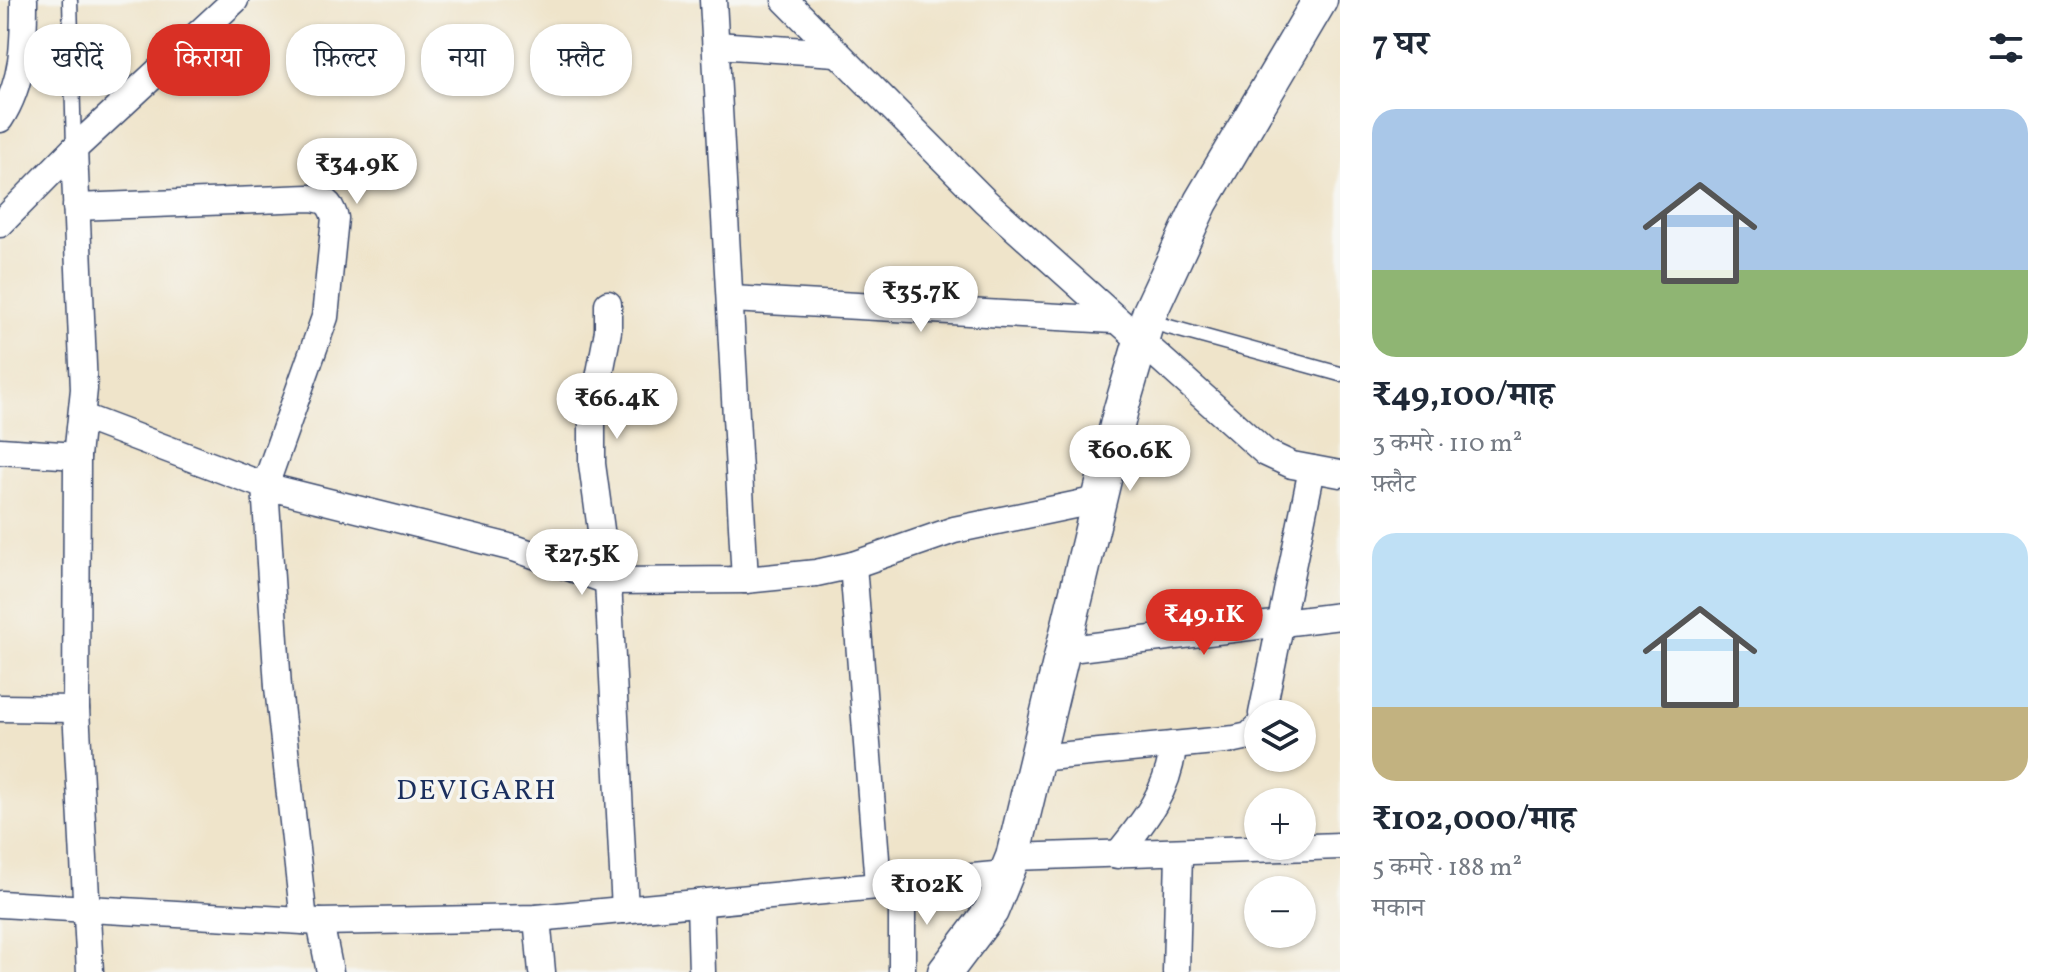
<!DOCTYPE html>
<html lang="hi">
<head>
<meta charset="utf-8">
<style>
	body { margin:0; font-family:Vollkorn,"Noto Serif Devanagari",serif; background:#f6f6f7; color:#1f2937; height:100vh; display:flex; flex-direction:column; font-size:30px; white-space:nowrap }
	* { box-sizing:border-box; margin:0 }
	p { font-size:26px; color:#747a83 }
	.icon { flex:none; width:44px; height:44px; fill:none; stroke:currentColor; stroke-width:2; stroke-linecap:round; stroke-linejoin:round }
	.map { position:relative; flex:1; overflow:hidden }
	.panel { display:flex; flex-direction:column; background:#fff; width:720px }
	.panel>* { flex:none }
	.top-card { position:absolute; left:24px; top:24px; width:760px; height:72px; display:flex; gap:16px }
	.buttons { position:absolute; left:1244px; top:700px; display:grid; gap:16px }
	.buttons a { display:grid; place-items:center; width:72px; height:72px; border-radius:50%; background:#fff; box-shadow:0 2px 6px #0004; font-size:40px }
	.price { position:absolute; translate:-50% -68px; padding:0 18px; border-radius:28px; background:#fff; color:#222; font-size:26px; line-height:52px; filter:drop-shadow(0 2px 4px #0008) }
	.price::after { content:''; position:absolute; left:50%; top:48px; width:24px; height:18px; margin-left:-12px; background:inherit; clip-path:polygon(0 0,100% 0,50% 100%) }
	.price.active { background:#d93025; color:#fff }
	ul { padding:0; list-style:none }
	li { display:grid; align-content:center; gap:16px; height:424px; padding:0 32px }
	li span { display:grid; place-items:center; height:248px; border-radius:24px; color:#555 }
	li>.icon { margin-inline-start:auto }
	span .icon { width:144px; height:144px; fill:#fffc; stroke-width:1 }
	li b { font-size:34px }
	h2 { display:flex; justify-content:space-between; align-items:center; height:96px; padding:0 32px; font-size:34px }
	.pill { padding:0 28px; border-radius:32px; background:#fff; box-shadow:0 2px 6px #0004; font-size:28px; line-height:72px }
	.pill.active { background:#d93025; color:#fff }
	main { display:flex; flex:1; min-height:0 }
	.map>svg:first-child { display:block }
	.lines { fill:none; stroke-linecap:round; stroke-linejoin:round }
	.service-casing { stroke:#3b4a6e; stroke-width:17 }
	.minor-casing { stroke:#3b4a6e; stroke-width:29 }
	.tertiary-casing { stroke:#3b4a6e; stroke-width:37 }
	.service { stroke:#fff; stroke-width:14 }
	.minor { stroke:#fff; stroke-width:26 }
	.tertiary { stroke:#fff; stroke-width:34 }
	.labels { text-anchor:middle; stroke-width:7; stroke-linejoin:round; paint-order:stroke }
	.quarter-label { font-size:28px; letter-spacing:2px; fill:#1b2f5e; stroke:#f6f6f2 }
</style>
</head>
<body>
<main>
<div class="map">
<svg width="1340" height="972" viewBox="0 0 1340 972">
	<rect width="100%" height="100%" fill="#f6f6f2"/>
	<filter id="ink" filterUnits="userSpaceOnUse"><feTurbulence type="fractalNoise" baseFrequency=".0125" numOctaves="2"/><feDisplacementMap in="SourceGraphic" scale="16" xChannelSelector="R" yChannelSelector="G"/><feConvolveMatrix kernelMatrix="1 2 1 2 8 2 1 2 1" color-interpolation-filters="sRGB"/></filter>
	<filter id="wash" filterUnits="userSpaceOnUse"><feTurbulence type="fractalNoise" baseFrequency=".006" numOctaves="4" result="noise"/><feDisplacementMap in="SourceGraphic" scale="32" xChannelSelector="R" yChannelSelector="G"/><feGaussianBlur stdDeviation="1.8" result="paint"/><feColorMatrix in="noise" values="0 0 0 0 0 0 0 0 0 0 0 0 0 0 0 0 0 1.4 0 .05"/><feComposite in="paint" operator="in"/></filter>
	<g filter="url(#wash)">
		<rect width="100%" height="100%" fill="#efe4ca"/>
	</g>
	<g filter="url(#ink)">
		<g class="lines">
			<defs>
				<g id="service">
					<polyline points="70,0 74,148"/>
					<polyline points="1147,321 1340,374"/>
				</g>
				<g id="minor">
					<polyline points="713,0 745,580"/>
					<polyline points="785,0 985,201 1266,453 1292,465 1340,474"/>
					<polyline points="716,45 836,53"/>
					<path d="M0,119C24,82 24,43 24,0"/>
					<polyline points="74,149 84,389 77,456 76,709 90,972"/>
					<path d="M76,207L309,198C325,199 330,202 335,218L325,317L265,486L278,687L304,921"/>
					<polyline points="0,224 74,149 235,0"/>
					<polyline points="731,299 1114,320"/>
					<polyline points="608,304 608,331 592,415 592,464 608,581 625,910"/>
					<polyline points="83,417 265,486 517,549 608,581 745,580 816,573 853,565 954,530 1098,500"/>
					<polyline points="0,451 77,456"/>
					<polyline points="853,565 878,884"/>
					<polyline points="1062,650 1340,616"/>
					<polyline points="0,708 76,709"/>
					<polyline points="1262,714 1312,469"/>
					<polyline points="1037,758 1235,739 1249,736 1258,727"/>
					<path d="M1117,855C1144,822 1170,789 1173,745"/>
					<polyline points="1013,857 1340,846"/>
					<polyline points="902,883 902,972"/>
					<polyline points="700,903 702,972"/>
					<polyline points="0,904 320,922 537,918 1005,874"/>
					<polyline points="537,918 542,972"/>
					<polyline points="320,922 330,972"/>
					<polyline points="1176,972 1179,853"/>
				</g>
				<polyline id="tertiary" points="945,972 991,911 1013,857 1121,409 1149,314 1201,202 1320,0"/>
			</defs>
			<use href="#service" class="service-casing"/>
			<use href="#minor" class="minor-casing"/>
			<use href="#tertiary" class="tertiary-casing"/>
			<use href="#service" class="service"/>
			<use href="#minor" class="minor"/>
			<use href="#tertiary" class="tertiary"/>
		</g>
	</g>
	<g class="labels">
		<g class="quarter-label">
			<text x="477" y="799">DEVIGARH</text>
		</g>
	</g>
</svg>
<div class="buttons">
<a><svg class="icon" aria-label="layers" viewBox="0 0 24 24"><path d="M12 4l9 5-9 5-9-5zM3 14l9 5 9-5"/></svg></a>
<a>+</a>
<a>−</a>
</div>
<b class="price" style="left:357px;top:206px">₹34.9K</b>
<b class="price" style="left:921px;top:334px">₹35.7K</b>
<b class="price" style="left:617px;top:441px">₹66.4K</b>
<b class="price" style="left:1130px;top:493px">₹60.6K</b>
<b class="price" style="left:582px;top:597px">₹27.5K</b>
<b class="price active" style="left:1204px;top:657px">₹49.1K</b>
<b class="price" style="left:927px;top:927px">₹102K</b>
<div class="top-card">
<a class="pill">खरीदें</a>
<a class="pill active">किराया</a>
<a class="pill">फ़िल्टर</a>
<a class="pill">नया</a>
<a class="pill">फ़्लैट</a>
</div>
</div>
<section class="panel">
<h2>7 घर<svg class="icon" aria-label="filters" viewBox="0 0 24 24"><path d="M4 7h16M4 17h16"/><circle cx="9" cy="7" r="2"/><circle cx="15" cy="17" r="2"/></svg></h2>
<ul>
<li><span style="background:linear-gradient(#a9c7e8 65%,#8fb573 0)"><svg class="icon" aria-label="home" viewBox="0 0 24 24"><path d="M3 11l9-7 9 7M6 9v11h12V9"/></svg></span><div><b>₹49,100/माह</b><p>3 कमरे · 110 m²</p><p>फ़्लैट</p></div></li>
<li><span style="background:linear-gradient(#bfe0f5 70%,#c2b280 0)"><svg class="icon" aria-label="home" viewBox="0 0 24 24"><path d="M3 11l9-7 9 7M6 9v11h12V9"/></svg></span><div><b>₹102,000/माह</b><p>5 कमरे · 188 m²</p><p>मकान</p></div></li>
</ul>
</section>
</main>
</body>
</html>
